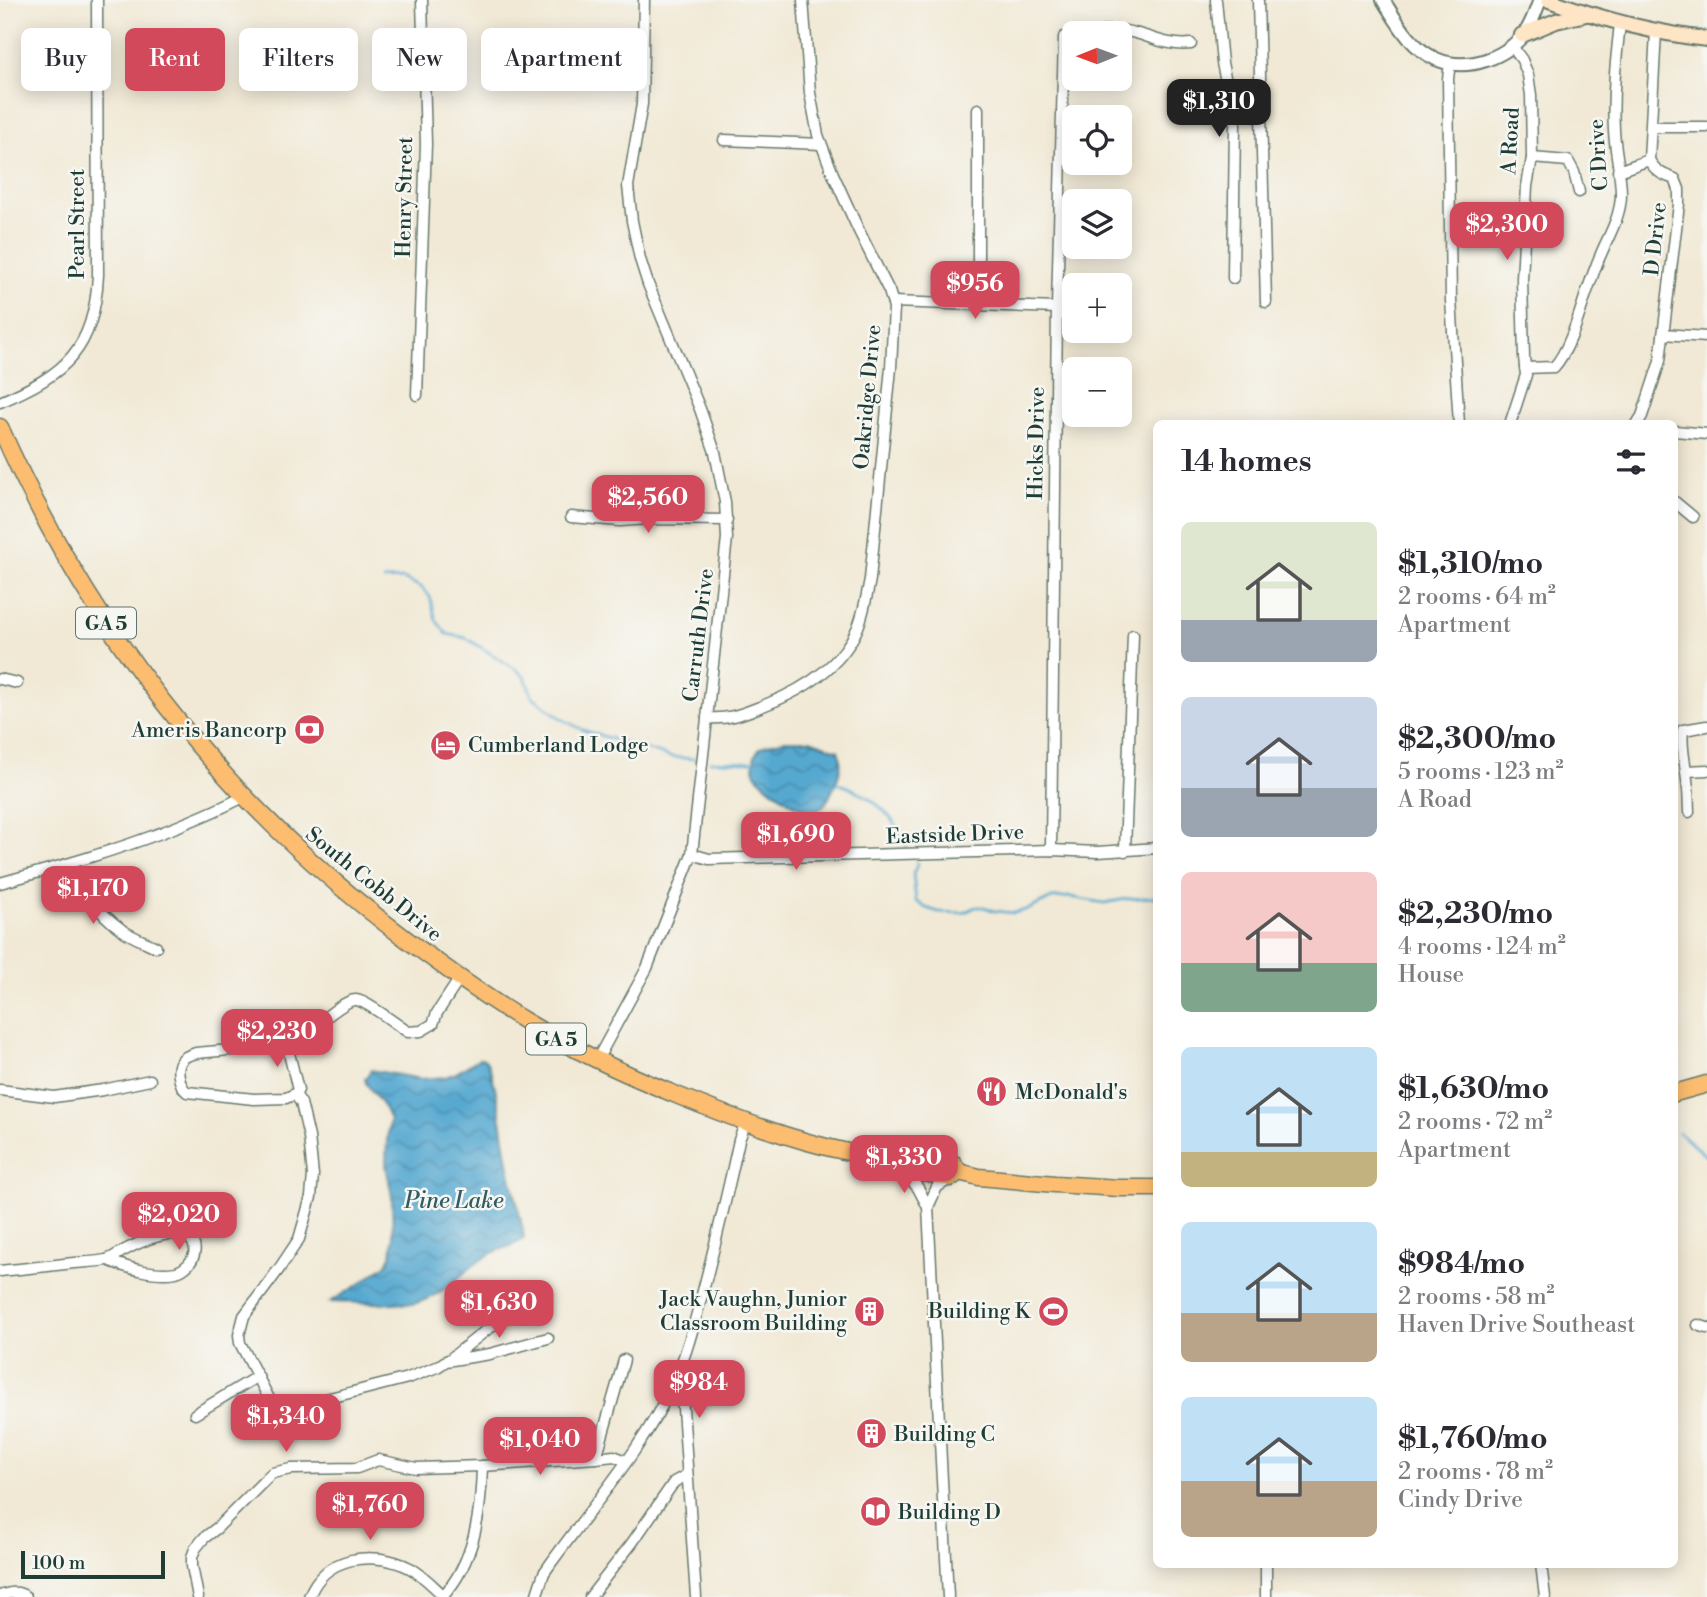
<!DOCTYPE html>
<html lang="en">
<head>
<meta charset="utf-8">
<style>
	body { margin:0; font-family:"Libre Bodoni",serif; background:#f7f7f7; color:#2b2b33; height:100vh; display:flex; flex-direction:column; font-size:26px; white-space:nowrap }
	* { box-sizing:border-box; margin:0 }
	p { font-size:23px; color:#7c7c81 }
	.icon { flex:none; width:38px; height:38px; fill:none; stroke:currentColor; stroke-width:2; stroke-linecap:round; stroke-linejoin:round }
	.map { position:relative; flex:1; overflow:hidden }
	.side { position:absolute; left:1153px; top:420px; width:525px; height:1148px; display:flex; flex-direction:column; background:#fff; border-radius:10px; box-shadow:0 4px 18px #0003 }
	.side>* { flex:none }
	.hud { position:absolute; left:21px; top:28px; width:665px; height:63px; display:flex; gap:14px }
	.needle { width:46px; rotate:269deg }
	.buttons { position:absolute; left:1062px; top:21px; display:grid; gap:14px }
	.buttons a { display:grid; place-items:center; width:70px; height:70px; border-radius:10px; background:#fff; box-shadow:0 4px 18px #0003; font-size:35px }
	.scale { position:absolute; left:21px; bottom:18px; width:144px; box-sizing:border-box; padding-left:7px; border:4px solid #1f3d34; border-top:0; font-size:19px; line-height:24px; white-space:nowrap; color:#1f3d34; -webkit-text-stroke:5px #f6f6f2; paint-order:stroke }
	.price { position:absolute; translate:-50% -60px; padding:0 16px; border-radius:14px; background:#d1495b; color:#fff; font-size:23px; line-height:46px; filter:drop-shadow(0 2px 4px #0008) }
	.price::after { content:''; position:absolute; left:50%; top:42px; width:21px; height:16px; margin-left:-10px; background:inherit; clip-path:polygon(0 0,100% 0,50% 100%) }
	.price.selected { background:#222; color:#fff }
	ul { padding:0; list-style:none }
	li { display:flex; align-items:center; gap:21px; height:175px; padding:0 28px }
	li span { display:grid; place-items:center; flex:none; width:196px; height:140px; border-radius:10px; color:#555 }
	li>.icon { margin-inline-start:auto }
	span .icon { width:84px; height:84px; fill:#fffc; stroke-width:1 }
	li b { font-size:30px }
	h2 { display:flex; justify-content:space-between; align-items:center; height:84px; padding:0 28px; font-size:30px }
	.chip { padding:0 24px; border-radius:10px; background:#fff; box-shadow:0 4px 18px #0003; font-size:24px; line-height:63px }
	.chip.selected { background:#d1495b; color:#fff }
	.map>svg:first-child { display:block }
	.water { fill:url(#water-waves); stroke:#3a7282; stroke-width:2 }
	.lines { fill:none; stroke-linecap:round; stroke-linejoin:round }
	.stream { stroke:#55a8d0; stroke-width:2.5 }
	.minor-casing { stroke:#68796c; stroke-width:13 }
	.tertiary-casing { stroke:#68796c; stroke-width:16 }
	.secondary-casing { stroke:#68796c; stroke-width:18 }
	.primary-casing { stroke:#68796c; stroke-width:19 }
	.minor { stroke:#fff; stroke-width:10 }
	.tertiary { stroke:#fff; stroke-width:12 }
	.secondary { stroke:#fee5c5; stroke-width:14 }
	.primary { stroke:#fcbd6f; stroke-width:16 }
	.labels { text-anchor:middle; stroke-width:5; stroke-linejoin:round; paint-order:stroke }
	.shield { fill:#f6f6f2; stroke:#60746d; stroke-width:2 }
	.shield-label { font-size:19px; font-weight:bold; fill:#1f3d34 }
	.street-label { font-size:21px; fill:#1f3d34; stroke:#f6f6f2 }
	.poi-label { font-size:21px; fill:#1f3d34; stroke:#f6f6f2; text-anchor:start }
	.water-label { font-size:23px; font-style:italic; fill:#2f5d63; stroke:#f6f6f2 }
</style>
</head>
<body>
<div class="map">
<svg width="1707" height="1597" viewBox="0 0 1707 1597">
	<defs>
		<pattern id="water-waves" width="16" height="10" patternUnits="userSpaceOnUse" patternTransform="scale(1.75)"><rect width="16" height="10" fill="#55a8d0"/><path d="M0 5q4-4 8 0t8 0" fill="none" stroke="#468aaa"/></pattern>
	</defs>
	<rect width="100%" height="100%" fill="#f6f6f2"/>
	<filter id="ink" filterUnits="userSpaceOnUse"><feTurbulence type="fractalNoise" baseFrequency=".0143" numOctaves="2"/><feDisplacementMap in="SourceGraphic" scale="14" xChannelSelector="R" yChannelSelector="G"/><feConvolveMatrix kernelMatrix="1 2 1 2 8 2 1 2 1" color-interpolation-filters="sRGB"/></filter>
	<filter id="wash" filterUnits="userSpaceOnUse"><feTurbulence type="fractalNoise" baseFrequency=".00686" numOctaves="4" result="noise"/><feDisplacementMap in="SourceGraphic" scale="28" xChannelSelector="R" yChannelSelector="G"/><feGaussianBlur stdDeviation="1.57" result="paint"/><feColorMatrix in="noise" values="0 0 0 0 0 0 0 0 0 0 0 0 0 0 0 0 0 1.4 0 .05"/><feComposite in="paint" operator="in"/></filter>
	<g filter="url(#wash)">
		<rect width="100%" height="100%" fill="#f1e9d5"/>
		<g class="water">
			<path d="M786,740H810L838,750C843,763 840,774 834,787C830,795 825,810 814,811C802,813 767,787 759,778C752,770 752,755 760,748C766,743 778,742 786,740Z"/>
			<path d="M480,1058C482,1058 484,1059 485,1060C496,1072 504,1143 508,1162C513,1188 520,1212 524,1238L522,1240C511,1248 497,1249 487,1256C459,1273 447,1295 413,1304L330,1302L358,1285L386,1265L391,1256L393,1238L392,1197L386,1165L387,1139L390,1120L385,1109L366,1083L365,1079L371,1070L422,1079L445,1077L456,1073Z"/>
		</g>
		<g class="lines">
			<g class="stream">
				<polyline points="384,580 403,579 421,587 430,597 436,620 447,634 466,638 517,670 525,677 532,696 562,719 583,730 671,757 695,759"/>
				<polyline points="710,761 754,762"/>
				<path d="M836,783C859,789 883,805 896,826C900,833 902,840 907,847"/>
				<polyline points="916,862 918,863 913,874 916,901 926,908 939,912 963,913 976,907 984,907 995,911 1014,913 1029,909 1052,898 1070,897 1104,903 1126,899 1157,897"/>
				<polyline points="1678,1132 1707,1157"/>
			</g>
		</g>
	</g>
	<g filter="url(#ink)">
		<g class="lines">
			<defs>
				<g id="minor">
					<polyline points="1216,0 1222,63 1235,124 1233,278"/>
					<polyline points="1258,0 1266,302"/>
					<path d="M1098,33C1134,22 1156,48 1191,44"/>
					<polyline points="1450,63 1448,79 1451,300 1459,424"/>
					<polyline points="1652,127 1707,127"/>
					<polyline points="724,140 821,144"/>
					<polyline points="1532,158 1568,161 1574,172 1579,192"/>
					<polyline points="1618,171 1649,160"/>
					<polyline points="893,302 1057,308"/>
					<polyline points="978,305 978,109"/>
					<polyline points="1663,334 1707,337"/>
					<path d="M1525,368L1554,367C1569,351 1579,315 1586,294C1591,281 1595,267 1601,254C1609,235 1621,216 1621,194C1621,173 1615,152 1614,130C1612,95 1616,59 1620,24"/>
					<polyline points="417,395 426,144 422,0"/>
					<path d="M0,402C66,374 94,350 98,275L97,0"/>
					<polyline points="1510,424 1526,375 1524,357 1522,279 1527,186 1532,158 1531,95 1528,75 1522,60 1512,46"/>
					<path d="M1637,424L1642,416L1660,361L1679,204V189L1675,179C1663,175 1656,172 1649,160L1656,32"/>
					<polyline points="1675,431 1707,434"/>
					<polyline points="1675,502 1693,517"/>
					<polyline points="571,517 620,521 649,519 727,520"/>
					<polyline points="0,679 17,683"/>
					<path d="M707,718C730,720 744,713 765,705C803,690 842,666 858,627C864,612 867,595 870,579L891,368L894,307L889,291L858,229L833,174L818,135L810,93L803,0"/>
					<polyline points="1686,771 1707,770"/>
					<path d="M1689,812C1689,798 1688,785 1686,771C1684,757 1681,744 1683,730L1707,726"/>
					<polyline points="1051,850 1057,308 1064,37 1074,38"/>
					<polyline points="1125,851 1133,635"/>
					<polyline points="692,854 709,859 1051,850 1098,852 1157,848"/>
					<path d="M68,865C82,889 97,912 121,929C131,937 144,941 156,947"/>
					<path d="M0,883C58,867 115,851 171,829C196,819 221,809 245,796"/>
					<polyline points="287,1045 298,1090 295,1094 301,1103 309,1137 313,1175 311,1197 299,1239 279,1269 244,1316 239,1335 240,1343 273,1406 314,1402 408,1378 437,1367 446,1361 490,1354 548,1338"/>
					<polyline points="597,1060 647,968 692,854 727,538 725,502 715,452 700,409 648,284 640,259 632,221 628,186 642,104 644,0"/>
					<polyline points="0,1090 54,1097 103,1090 150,1080"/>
					<path d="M295,1094L286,1098L254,1099L187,1092C179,1086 174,1065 184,1058C185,1056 193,1054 196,1053L287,1045C304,1039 343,998 356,1000C367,1001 397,1025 408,1032L421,1031L433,1024L437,1013L460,978"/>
					<polyline points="902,1169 918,1188 928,1207 948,1597"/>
					<polyline points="928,1207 937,1187 950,1179"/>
					<path d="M0,1271C25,1268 50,1266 74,1263C85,1262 96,1262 106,1260C113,1258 119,1253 125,1250C140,1242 164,1231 181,1235C204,1240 195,1267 176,1272C156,1276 126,1268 108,1260"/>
					<polyline points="1698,1325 1707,1328"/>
					<polyline points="450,1359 484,1332 520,1307 542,1298"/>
					<polyline points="624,1360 596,1458 614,1456 626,1461"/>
					<polyline points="675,1381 680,1388 683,1408 696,1597"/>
					<polyline points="195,1414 258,1376"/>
					<polyline points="1541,1564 1545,1597"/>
					<path d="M0,1596C9,1593 18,1590 26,1597"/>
					<polyline points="198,1597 192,1566 192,1557 195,1549 204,1538 217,1528 272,1473 291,1469 357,1468 378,1460 416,1468 482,1466 596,1458"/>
					<path d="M309,1597C324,1555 374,1550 410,1568C423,1575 433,1586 444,1596"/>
					<path d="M442,1597C475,1562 481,1512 482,1466"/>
					<path d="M536,1597L544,1573L551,1563C592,1506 645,1446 674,1382C687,1353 695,1321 703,1291C716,1241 728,1191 739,1140L746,1122"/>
					<polyline points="590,1597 632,1543 674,1482 687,1475"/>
					<polyline points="1266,1597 1266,1564"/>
				</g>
				<path id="tertiary" d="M1383,0C1397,22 1411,48 1436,59C1468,73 1508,57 1527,30C1533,20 1536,10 1540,0"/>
				<g id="secondary">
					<path d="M1549,0C1601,19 1652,33 1707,39"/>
					<polyline points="1522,35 1556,21 1586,14"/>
				</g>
				<g id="primary">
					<path d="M0,427C97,647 240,822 436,961C465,982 495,1003 525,1021C575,1051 627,1075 679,1096C733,1118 791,1140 848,1152C862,1155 878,1159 892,1159C896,1159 900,1156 904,1155C911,1154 944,1163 954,1164L959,1172L979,1177L1055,1184L1119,1188H1157"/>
					<polyline points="1675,1093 1707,1084"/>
					<polyline points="895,1159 902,1169 951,1178 959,1172"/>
				</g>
			</defs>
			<use href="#minor" class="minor-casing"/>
			<use href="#tertiary" class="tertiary-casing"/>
			<use href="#secondary" class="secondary-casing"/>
			<use href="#primary" class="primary-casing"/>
			<use href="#minor" class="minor"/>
			<use href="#tertiary" class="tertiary"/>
			<use href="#secondary" class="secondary"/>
			<use href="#primary" class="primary"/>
		</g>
	</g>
	<defs>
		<symbol id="bank-disc" viewBox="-11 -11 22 22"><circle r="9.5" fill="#d1495b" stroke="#f6f6f2"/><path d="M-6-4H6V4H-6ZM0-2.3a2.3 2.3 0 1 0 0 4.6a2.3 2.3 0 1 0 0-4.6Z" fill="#fff"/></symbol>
		<symbol id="hotel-disc" viewBox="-11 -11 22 22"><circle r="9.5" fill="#d1495b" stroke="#f6f6f2"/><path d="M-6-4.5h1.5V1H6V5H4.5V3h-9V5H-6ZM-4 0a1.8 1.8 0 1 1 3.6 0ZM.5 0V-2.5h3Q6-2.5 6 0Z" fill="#fff"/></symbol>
		<symbol id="restaurant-disc" viewBox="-11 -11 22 22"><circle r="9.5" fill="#d1495b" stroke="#f6f6f2"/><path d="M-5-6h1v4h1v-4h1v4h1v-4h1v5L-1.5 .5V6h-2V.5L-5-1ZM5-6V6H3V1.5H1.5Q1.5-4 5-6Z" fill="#fff"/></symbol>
		<symbol id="building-disc" viewBox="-11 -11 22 22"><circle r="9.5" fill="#d1495b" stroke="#f6f6f2"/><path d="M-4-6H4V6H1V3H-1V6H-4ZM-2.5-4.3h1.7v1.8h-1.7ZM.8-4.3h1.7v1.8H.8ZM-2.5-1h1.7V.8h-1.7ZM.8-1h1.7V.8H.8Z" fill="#fff"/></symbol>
		<symbol id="stadium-disc" viewBox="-11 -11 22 22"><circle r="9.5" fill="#d1495b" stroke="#f6f6f2"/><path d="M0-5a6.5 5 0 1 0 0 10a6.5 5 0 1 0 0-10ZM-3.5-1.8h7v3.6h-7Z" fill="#fff"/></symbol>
		<symbol id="library-disc" viewBox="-11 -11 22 22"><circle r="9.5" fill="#d1495b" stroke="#f6f6f2"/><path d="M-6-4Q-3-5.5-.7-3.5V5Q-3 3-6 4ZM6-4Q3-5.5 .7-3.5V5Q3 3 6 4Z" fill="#fff"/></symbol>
	</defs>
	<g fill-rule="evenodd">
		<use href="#bank-disc" x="292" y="712" width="35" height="35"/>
		<use href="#hotel-disc" x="428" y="728" width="35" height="35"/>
		<use href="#restaurant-disc" x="974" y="1074" width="35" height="35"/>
		<use href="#building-disc" x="852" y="1294" width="35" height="35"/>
		<use href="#stadium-disc" x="1036" y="1294" width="35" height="35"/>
		<use href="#building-disc" x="854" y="1416" width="35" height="35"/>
		<use href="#library-disc" x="858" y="1494" width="35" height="35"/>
	</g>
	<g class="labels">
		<g class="shield">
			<rect x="76" y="607.5" width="60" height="31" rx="5"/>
			<rect x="526" y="1023.5" width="60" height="31" rx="5"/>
		</g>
		<g class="shield-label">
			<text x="106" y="630">GA 5</text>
			<text x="556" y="1046">GA 5</text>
		</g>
		<g class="street-label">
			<text transform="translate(1510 141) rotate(-87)" y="7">A Road</text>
			<text transform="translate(1598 155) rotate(-94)" y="7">C Drive</text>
			<text transform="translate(404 197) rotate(-89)" y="7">Henry Street</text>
			<text transform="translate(77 224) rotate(-90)" y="7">Pearl Street</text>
			<text transform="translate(1655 239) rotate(-84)" y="7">D Drive</text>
			<text transform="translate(867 397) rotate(-85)" y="7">Oakridge Drive</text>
			<text transform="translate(1036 443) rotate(-89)" y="7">Hicks Drive</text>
			<text transform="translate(698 635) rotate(-83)" y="7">Carruth Drive</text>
			<text transform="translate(955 834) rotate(-2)" y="7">Eastside Drive</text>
			<text transform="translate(374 884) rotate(39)" y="7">South Cobb Drive</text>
		</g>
		<g class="poi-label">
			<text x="287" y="737" text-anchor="end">Ameris Bancorp</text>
			<text x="468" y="752">Cumberland Lodge</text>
			<text x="1015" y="1099">McDonald's</text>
			<text x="847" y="1306" text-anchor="end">Jack Vaughn, Junior<tspan x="847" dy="24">Classroom Building</tspan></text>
			<text x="1030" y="1318" text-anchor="end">Building K</text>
			<text x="894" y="1441">Building C</text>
			<text x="898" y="1519">Building D</text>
		</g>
		<g class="water-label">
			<text x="454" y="1208">Pine Lake</text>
		</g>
	</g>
</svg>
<div class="buttons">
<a><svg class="needle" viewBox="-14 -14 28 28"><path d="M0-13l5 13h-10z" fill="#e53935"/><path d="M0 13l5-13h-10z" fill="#7c7c81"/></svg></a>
<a><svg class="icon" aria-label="locate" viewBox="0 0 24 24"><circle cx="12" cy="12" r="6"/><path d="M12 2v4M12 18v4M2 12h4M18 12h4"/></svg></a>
<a><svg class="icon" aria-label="layers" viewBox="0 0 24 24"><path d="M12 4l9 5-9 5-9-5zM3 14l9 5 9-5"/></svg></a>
<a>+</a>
<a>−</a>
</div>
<div class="scale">100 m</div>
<b class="price selected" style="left:1219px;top:139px">$1,310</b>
<b class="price" style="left:1507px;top:262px">$2,300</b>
<b class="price" style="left:975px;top:321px">$956</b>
<b class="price" style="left:648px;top:535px">$2,560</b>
<b class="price" style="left:796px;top:872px">$1,690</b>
<b class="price" style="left:93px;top:926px">$1,170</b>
<b class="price" style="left:277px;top:1069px">$2,230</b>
<b class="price" style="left:904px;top:1195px">$1,330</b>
<b class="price" style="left:179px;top:1252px">$2,020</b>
<b class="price" style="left:499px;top:1340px">$1,630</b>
<b class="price" style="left:699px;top:1420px">$984</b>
<b class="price" style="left:286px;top:1454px">$1,340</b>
<b class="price" style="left:540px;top:1477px">$1,040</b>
<b class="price" style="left:370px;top:1542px">$1,760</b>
<div class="hud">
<a class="chip">Buy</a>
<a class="chip selected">Rent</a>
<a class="chip">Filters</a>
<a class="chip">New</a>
<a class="chip">Apartment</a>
</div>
<section class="side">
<h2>14 homes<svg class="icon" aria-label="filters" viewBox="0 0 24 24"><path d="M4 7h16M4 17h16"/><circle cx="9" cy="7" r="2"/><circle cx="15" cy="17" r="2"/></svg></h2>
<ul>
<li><span style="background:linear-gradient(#dfe7d0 70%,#9aa5b1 0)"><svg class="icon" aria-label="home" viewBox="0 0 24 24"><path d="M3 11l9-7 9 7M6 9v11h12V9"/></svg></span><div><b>$1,310/mo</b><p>2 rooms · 64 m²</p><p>Apartment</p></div></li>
<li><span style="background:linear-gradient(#c9d6e8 65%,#9aa5b1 0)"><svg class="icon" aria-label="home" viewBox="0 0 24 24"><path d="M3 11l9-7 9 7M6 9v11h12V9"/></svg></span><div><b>$2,300/mo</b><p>5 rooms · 123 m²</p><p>A Road</p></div></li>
<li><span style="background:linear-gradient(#f6c9c9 65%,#7fa58c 0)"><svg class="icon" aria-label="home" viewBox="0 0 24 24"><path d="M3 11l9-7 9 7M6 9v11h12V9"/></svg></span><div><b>$2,230/mo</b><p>4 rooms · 124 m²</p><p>House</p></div></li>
<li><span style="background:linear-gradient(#bfe0f5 75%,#c2b280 0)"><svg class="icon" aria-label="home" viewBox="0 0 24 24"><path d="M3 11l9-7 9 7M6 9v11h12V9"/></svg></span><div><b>$1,630/mo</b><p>2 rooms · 72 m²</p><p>Apartment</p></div></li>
<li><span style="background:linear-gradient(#bfe0f5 65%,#b9a48a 0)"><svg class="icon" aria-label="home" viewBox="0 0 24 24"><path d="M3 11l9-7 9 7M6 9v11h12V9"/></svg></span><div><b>$984/mo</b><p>2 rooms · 58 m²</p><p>Haven Drive Southeast</p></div></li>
<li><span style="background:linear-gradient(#bfe0f5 60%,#b9a48a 0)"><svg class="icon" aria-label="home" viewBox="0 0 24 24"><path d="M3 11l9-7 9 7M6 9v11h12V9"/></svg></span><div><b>$1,760/mo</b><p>2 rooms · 78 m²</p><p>Cindy Drive</p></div></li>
</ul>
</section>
</div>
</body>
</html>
